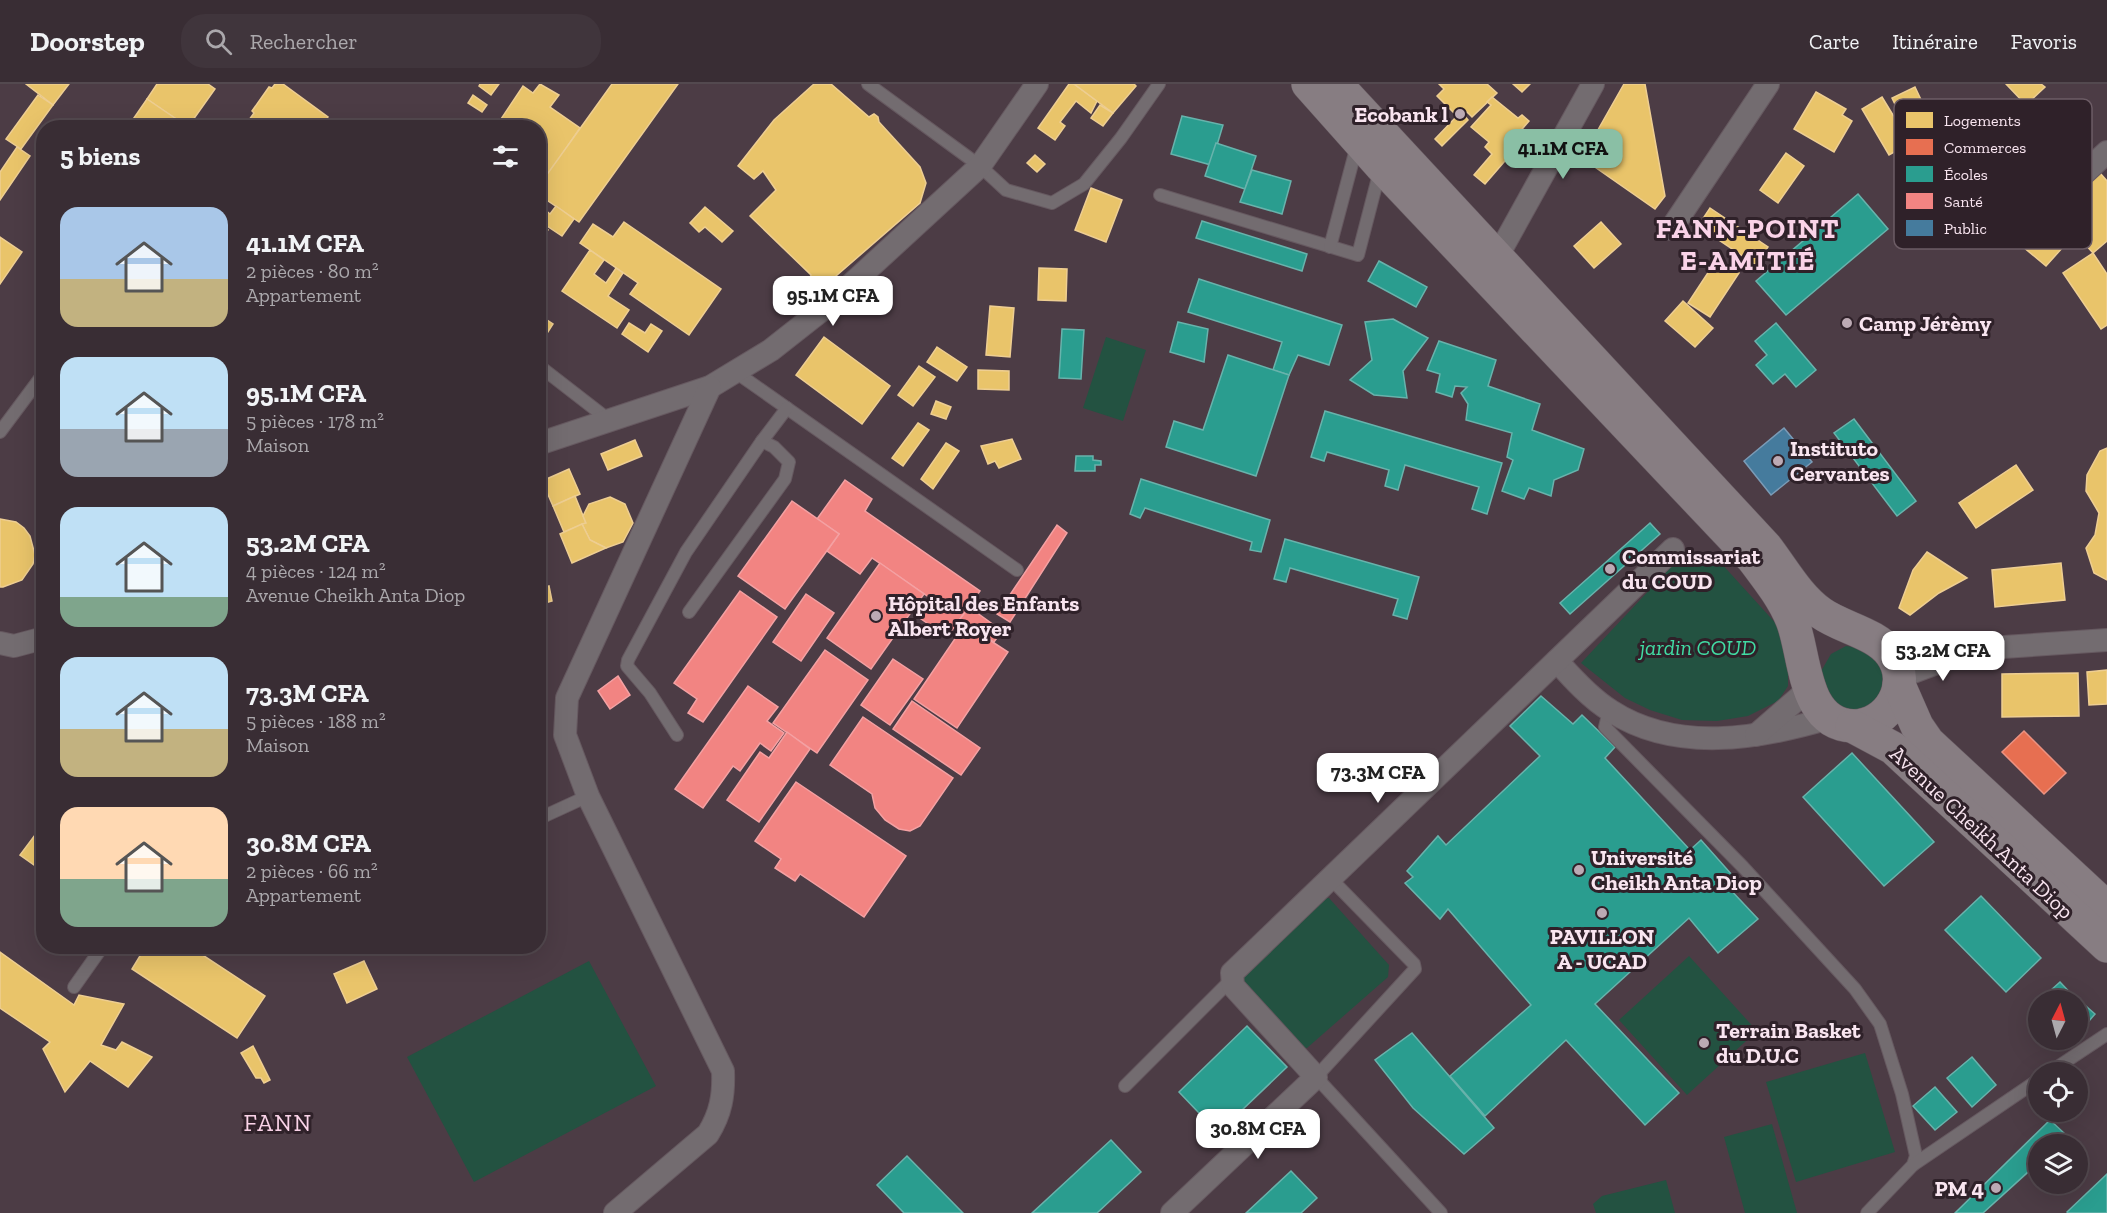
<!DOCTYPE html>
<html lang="fr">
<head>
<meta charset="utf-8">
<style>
	body { margin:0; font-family:"Zilla Slab",serif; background:#40353c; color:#f1f3f6; height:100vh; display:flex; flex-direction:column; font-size:22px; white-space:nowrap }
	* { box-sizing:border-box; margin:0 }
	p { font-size:20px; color:#aba8ac }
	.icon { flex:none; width:33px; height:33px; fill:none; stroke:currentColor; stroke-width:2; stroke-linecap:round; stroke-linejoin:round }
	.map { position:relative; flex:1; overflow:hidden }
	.panel { position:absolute; left:36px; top:36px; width:510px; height:834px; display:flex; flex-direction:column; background:#392d34; border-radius:24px; box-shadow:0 6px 24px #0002,0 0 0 2px #53494f }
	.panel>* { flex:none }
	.needle { width:39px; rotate:6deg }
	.tools { position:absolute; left:2028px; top:906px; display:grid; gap:12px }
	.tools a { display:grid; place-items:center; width:60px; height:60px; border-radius:50%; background:#392d34; box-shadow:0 6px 24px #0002,0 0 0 2px #53494f; font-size:30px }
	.price { position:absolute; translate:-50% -51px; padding:0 14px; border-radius:12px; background:#fff; color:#222; font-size:20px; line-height:39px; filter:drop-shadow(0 2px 3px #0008) }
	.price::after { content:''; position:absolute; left:50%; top:36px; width:18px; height:14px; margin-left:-9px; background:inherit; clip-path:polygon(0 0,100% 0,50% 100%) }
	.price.current { background:#8abfa5; color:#111 }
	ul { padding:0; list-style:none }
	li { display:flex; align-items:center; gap:18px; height:150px; padding:0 24px }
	li span { display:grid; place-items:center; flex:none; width:168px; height:120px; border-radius:18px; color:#555 }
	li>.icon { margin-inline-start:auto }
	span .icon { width:72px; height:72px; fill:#fffc; stroke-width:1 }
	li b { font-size:26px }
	h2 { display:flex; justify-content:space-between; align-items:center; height:72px; padding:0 24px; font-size:26px }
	header { display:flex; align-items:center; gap:36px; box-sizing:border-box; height:84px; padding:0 30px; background:#392d34; border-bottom:2px solid #53494f }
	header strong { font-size:28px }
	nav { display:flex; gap:33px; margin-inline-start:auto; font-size:21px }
	.search { width:420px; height:54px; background:#40353c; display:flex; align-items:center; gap:15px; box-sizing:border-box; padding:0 21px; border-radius:24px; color:#aba8ac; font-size:22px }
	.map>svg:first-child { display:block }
	.green { fill:#235241 }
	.homes { fill:#e9c46a; stroke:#eece92; stroke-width:1.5 }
	.shops { fill:#e76f51; stroke:#ec9281; stroke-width:1.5 }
	.schools { fill:#2a9d8f; stroke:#68b3ac; stroke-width:1.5 }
	.health { fill:#f28482; stroke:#f4a1a3; stroke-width:1.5 }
	.public { fill:#457b9d; stroke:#7b9bb6; stroke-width:1.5 }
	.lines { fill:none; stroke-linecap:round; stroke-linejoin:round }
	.service-casing { stroke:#665960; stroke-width:14 }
	.minor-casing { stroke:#665960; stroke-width:24 }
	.primary-casing { stroke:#665960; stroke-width:34 }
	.service { stroke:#736c70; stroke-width:12 }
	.minor { stroke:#736c70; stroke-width:22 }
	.primary { stroke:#877d82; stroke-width:33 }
	.poi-dot { fill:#bcaab4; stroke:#2f2129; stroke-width:2 }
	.labels { text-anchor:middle; stroke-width:6; stroke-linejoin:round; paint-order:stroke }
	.poi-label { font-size:22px; font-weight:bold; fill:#f9e5f0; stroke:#2f2129; text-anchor:start }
	.park-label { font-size:22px; font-style:italic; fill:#41dca4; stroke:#2f2129 }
	.street-label { font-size:22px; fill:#f9e5f0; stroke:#2f2129 }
	.neighbourhood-label { font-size:24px; letter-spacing:1.5px; fill:#fad3e8; stroke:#2f2129 }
	.district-label { font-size:28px; font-weight:bold; letter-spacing:1.5px; fill:#fad3e8; stroke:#2f2129 }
	.key { fill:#2f2129; stroke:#6c5c65; stroke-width:1.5 }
	.key-label { font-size:16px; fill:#f9e5f0 }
</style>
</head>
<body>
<header>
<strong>Doorstep</strong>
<div class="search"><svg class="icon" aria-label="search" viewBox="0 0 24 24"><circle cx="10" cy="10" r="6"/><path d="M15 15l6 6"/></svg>Rechercher</div>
<nav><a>Carte</a><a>Itinéraire</a><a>Favoris</a></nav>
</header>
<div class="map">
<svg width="2107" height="1129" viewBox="0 0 2107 1129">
	<rect width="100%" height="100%" fill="#4c3c45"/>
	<g class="green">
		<polygon points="1106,253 1146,266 1123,337 1083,324"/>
		<polygon points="1710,467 1781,545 1788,576 1788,602 1778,617 1748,632 1717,637 1682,636 1650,626 1625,614 1581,579 1684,469 1694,481"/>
		<polygon points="1846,562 1868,565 1889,594 1872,626 1835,625 1820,589 1831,570"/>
		<polygon points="1329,814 1389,881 1388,893 1307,964 1299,963 1239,900 1240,890 1319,815"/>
		<polygon points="1689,872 1757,947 1687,1011 1619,936"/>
		<polygon points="589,877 656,1002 474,1098 407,973"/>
		<polygon points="1865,969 1895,1068 1796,1098 1766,998"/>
		<polygon points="1772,1040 1797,1129 1745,1129 1724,1053"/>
		<polygon points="1666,1096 1675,1129 1596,1129 1593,1120 1602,1112"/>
	</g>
	<g class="homes">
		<polygon points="26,0 69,0 53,21"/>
		<polygon points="157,0 208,0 215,5 188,43 147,15"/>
		<polygon points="275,0 283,0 328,33 321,44 251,44 246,40 254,29 252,27 269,3 272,4"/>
		<polygon points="480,0 499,0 491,11 479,2"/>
		<polygon points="540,0 559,11 550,23 580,44 546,94 538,89 538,44 495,44 523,2 533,9"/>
		<polygon points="612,0 678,0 579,138 538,110 538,103"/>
		<polygon points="814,0 831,0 869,33 874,30 878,33 879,38 920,83 926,99 920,119 821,205 807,201 811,191 750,132 776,106 763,87 754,95 738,82 774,36"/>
		<polygon points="1069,0 1074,0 1097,17 1091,29 1076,17 1060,38 1065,42 1055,56 1038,44"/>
		<polygon points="1074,0 1134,0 1136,2 1113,29"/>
		<polygon points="1439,0 1487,0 1497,9 1472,33 1467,28 1464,31 1468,36 1442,62 1435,55 1457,32 1437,12 1444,5"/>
		<polygon points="1513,0 1530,0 1522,8"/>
		<polygon points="1624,0 1645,0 1665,112 1655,125 1582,74"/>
		<polygon points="2006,0 2041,0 2045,3 2026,21"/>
		<polygon points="1915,3 1933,41 1910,51 1892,14"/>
		<polygon points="1816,8 1846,25 1842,31 1852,37 1834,68 1794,45"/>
		<polygon points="38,11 53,21 21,65 6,55"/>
		<polygon points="473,11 487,21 482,28 468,19"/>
		<polygon points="1492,13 1518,34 1522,31 1529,37 1517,51 1523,56 1485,100 1474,91 1492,70 1485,63 1489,58 1471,43 1491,21 1487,18"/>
		<polygon points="1882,13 1910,59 1889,71 1862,25"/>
		<polygon points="147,15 188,43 127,44"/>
		<polygon points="1100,21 1113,29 1103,42 1091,34"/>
		<polygon points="17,63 30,72 0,116 0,88"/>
		<polygon points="1786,69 1804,82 1778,119 1760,106"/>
		<polygon points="1035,71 1045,80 1037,88 1027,79"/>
		<polygon points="2100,89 2107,97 2107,157 2093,169 2056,128"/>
		<polygon points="1091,104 1122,116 1106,158 1075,146"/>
		<polygon points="556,122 574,135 562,152 538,136 544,125 550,130"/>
		<polygon points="705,123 733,147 722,158 705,143 699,148 690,139"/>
		<polygon points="1710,124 1768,163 1756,181 1698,142"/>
		<polygon points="2028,133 2063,163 2046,182 2011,153"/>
		<polygon points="624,138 721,205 689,251 630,210 638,199 580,159 593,140 613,153"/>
		<polygon points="1601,138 1621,160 1594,184 1574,162"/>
		<polygon points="538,139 548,146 538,159"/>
		<polygon points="0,153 22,168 0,200"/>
		<polygon points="590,166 604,176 594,190 606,199 616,184 623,189 608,212 629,226 617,244 562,207"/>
		<polygon points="2093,169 2107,190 2107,241 2101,245 2063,189"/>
		<polygon points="1717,175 1739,189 1710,233 1688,219"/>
		<polygon points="1039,184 1067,185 1066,217 1038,216"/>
		<polygon points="1683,217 1713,244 1695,263 1665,237"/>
		<polygon points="990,222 1014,224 1010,273 986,271"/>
		<polygon points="538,230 553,240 544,254 538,251"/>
		<polygon points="629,239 645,249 651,240 662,247 648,268 622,250"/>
		<polygon points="824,253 890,302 862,340 796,291"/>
		<polygon points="937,263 967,283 957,297 927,278"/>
		<polygon points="919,282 935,293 913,322 898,311"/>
		<polygon points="978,286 1009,287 1009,306 978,305"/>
		<polygon points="936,317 951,323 946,335 931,330"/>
		<polygon points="918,339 929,346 903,382 892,374"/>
		<polygon points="1012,355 1021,375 999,384 995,377 988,380 981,362"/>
		<polygon points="635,356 642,372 608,386 601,370"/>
		<polygon points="946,359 959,367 933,405 921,395"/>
		<polygon points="2107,364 2107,496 2094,489 2086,464 2095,451 2099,429 2086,407 2087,391 2100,367"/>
		<polygon points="2016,381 2033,406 1976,444 1959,419"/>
		<polygon points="569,385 580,410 553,422 542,397"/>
		<polygon points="575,412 586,439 564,448 553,422"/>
		<polygon points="610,413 625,420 633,439 623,458 606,464 590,456 582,440 586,439 583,432 589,420"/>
		<polygon points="0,435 16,438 24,444 30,452 35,471 33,480 22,496 3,503 0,503"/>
		<polygon points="582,440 590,456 606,464 572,479 560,450"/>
		<polygon points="1927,468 1967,494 1939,509 1910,531 1899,524 1913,486"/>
		<polygon points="2061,479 2065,516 1995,523 1992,486"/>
		<polygon points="549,502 552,517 538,521 538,505"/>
		<polygon points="2107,586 2107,620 2089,621 2087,588"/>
		<polygon points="2078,589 2079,632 2002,633 2002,590"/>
		<polygon points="44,739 44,788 20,771"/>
		<polygon points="146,862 189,862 265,912 237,954 132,885"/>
		<polygon points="0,868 74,921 79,911 124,920 101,961 116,966 122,958 152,973 128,1003 90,977 65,1008 43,965 50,958 0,924"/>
		<polygon points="364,877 377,905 347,919 334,890"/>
		<polygon points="253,962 270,996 264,999 261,994 256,994 241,969"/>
	</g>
	<polygon class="shops" points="2024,647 2066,689 2044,710 2002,668"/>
	<g class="schools">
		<polygon points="1182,32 1223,41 1211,81 1171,70"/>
		<polygon points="1216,59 1256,72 1245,105 1205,92"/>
		<polygon points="1252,86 1291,97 1282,130 1240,118"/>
		<polygon points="1858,110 1888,145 1786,231 1756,197"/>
		<polygon points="1202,137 1307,170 1302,187 1196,154"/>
		<polygon points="1379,177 1427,203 1416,223 1368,197"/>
		<polygon points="1199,195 1342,241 1329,281 1298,271 1289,291 1273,286 1282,258 1188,228"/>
		<polygon points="1393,235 1428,254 1403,287 1407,314 1374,311 1350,296 1372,276 1365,238"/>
		<polygon points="1178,238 1208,245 1204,278 1170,268"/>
		<polygon points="1776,239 1816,286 1796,303 1785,290 1773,300 1756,281 1767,271 1755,257"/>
		<polygon points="1062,245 1084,246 1081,295 1059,294"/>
		<polygon points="1439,257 1496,276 1488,302 1540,320 1532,346 1584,365 1578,386 1554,396 1551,412 1529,404 1524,415 1502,407 1513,376 1507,373 1512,349 1466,336 1468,320 1461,309 1467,303 1455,302 1452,313 1436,308 1440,290 1427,286"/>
		<polygon points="1228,271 1289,291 1256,392 1166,363 1174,337 1203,346"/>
		<polygon points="1325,327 1502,379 1487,430 1472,425 1479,403 1405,381 1398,406 1385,402 1389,386 1327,368 1324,377 1311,373"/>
		<polygon points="1854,335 1916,417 1897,432 1834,349"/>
		<polygon points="1076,372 1093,372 1093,376 1101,377 1101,381 1095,381 1095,387 1075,387"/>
		<polygon points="1141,395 1270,436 1261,468 1250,466 1252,458 1145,424 1140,434 1130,430"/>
		<polygon points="1650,439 1660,450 1570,530 1560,519"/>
		<polygon points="1285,455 1419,493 1407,535 1393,531 1398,515 1290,484 1286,498 1274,495"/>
		<polygon points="1541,612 1573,640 1582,631 1615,663 1605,674 1690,766 1701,756 1733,792 1726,801 1758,835 1718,869 1689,834 1595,920 1679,1009 1645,1041 1566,956 1485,1032 1450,992 1531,921 1448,825 1440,835 1405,799 1413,793 1407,787 1438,752 1446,761 1540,672 1510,642"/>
		<polygon points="1852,669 1934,758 1884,802 1803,713"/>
		<polygon points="1981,812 2041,874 2006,908 1945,846"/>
		<polygon points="2060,898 2076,915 2075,916 2059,916 2050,907"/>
		<polygon points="2079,916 2095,930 2083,944 2078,940"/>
		<polygon points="1247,942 1287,983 1218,1049 1179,1008"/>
		<polygon points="1412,949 1494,1044 1464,1070 1413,1024 1375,976"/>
		<polygon points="1972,973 1996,1001 1972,1023 1947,994"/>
		<polygon points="1935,1003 1957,1028 1935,1046 1913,1022"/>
		<polygon points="2050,1036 2064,1049 2056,1060 2038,1060 2038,1079 1983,1129 1955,1129"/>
		<polygon points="1111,1056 1141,1088 1097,1129 1032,1129"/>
		<polygon points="907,1072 963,1129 904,1129 877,1101"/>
		<polygon points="1291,1087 1317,1114 1301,1129 1246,1129"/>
		<polygon points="2107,1090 2107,1129 2068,1129 2067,1128"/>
	</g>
	<g class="health">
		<polygon points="845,396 872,415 865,427 980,507 947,553 917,532 930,514 872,474 860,490 827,467 839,450 817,435"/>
		<polygon points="792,417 839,450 785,525 738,492"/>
		<polygon points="1057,441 1067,449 1010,538 997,530"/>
		<polygon points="880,479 924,510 871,585 827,554"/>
		<polygon points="740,507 777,533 703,638 688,629 697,615 674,599"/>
		<polygon points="806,510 834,529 801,577 773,558"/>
		<polygon points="969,523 1002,547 994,558 960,535"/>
		<polygon points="965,540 1008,568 957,644 914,615"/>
		<polygon points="825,566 868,596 817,669 773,639"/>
		<polygon points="893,575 923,595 890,641 861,621"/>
		<polygon points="618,592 630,611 610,625 598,607"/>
		<polygon points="748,602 778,623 767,637 784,649 771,667 760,659 740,687 733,682 703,724 675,705"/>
		<polygon points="912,617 980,664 961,691 893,645"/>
		<polygon points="863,633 953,694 920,742 910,747 899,745 885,736 875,724 872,710 830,681"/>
		<polygon points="787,648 810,665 759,738 727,716 760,668 769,674"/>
		<polygon points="796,698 906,772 864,833 800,790 795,797 775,784 781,775 755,757"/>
	</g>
	<polygon class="public" points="1784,344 1812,378 1771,411 1744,377"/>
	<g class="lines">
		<defs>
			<g id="service">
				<polyline points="868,0 980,82 1006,106 1052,119 1084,100 1121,54 1159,0"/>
				<polyline points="1160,111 1358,171 1380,86"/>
				<polyline points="1330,163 1357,61"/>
				<polyline points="538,281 609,336"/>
				<polyline points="737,289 1017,486"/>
				<polyline points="0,348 44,289"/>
				<polyline points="689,528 785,395 789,378 774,363 762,357"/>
				<polyline points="1609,627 1605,643 1743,783 1855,905 1880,940 1902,1010 1916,1072 1913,1081 1867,1129"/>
				<polyline points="677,651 650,609 627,582 628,576 686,468 762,357 787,324"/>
				<polyline points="538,735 588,712"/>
				<polyline points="1330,794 1414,880 1415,885 1316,993 1441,1129"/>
				<polyline points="74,903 103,862"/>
				<polyline points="2050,988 2107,950"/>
				<polyline points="1125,1002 1232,895"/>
				<polyline points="1913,1081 2038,996"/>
			</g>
			<g id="minor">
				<polyline points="2051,120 2107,68"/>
				<polyline points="1671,145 1768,0"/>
				<polyline points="1497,173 1593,0"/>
				<polyline points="538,360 710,303 771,266 832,218 980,82 1037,0"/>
				<polyline points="0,559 14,562 44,554"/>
				<polyline points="1882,561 1973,565 2107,556"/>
				<path d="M1557,577C1572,594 1591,615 1611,627C1676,669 1759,655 1829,634"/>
				<polyline points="1900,593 1966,568"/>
				<polyline points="1756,651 1809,605"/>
				<path d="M615,1129L708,1050C721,1029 724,1011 723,987L588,712L565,651L567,614L710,303"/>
				<polyline points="1172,1129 1316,993 1233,902 1232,889 1673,465"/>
			</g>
			<g id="primary">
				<path d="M1308,0L1381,82L1753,475C1768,495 1783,514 1792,536C1806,571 1802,640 1853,642C1889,642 1913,600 1891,570C1876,549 1842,544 1821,529C1798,513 1783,485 1766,463L1336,0"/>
				<polyline points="1899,601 1917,642 1928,658 2107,824"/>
				<polyline points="1852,642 1893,664 2107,862"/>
			</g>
		</defs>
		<use href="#service" class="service-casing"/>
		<use href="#minor" class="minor-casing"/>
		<use href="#primary" class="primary-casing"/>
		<use href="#service" class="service"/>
		<use href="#minor" class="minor"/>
		<use href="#primary" class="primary"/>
	</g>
	<g class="poi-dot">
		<circle cx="1460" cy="30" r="6"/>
		<circle cx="1847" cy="239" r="6"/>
		<circle cx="1778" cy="377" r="6"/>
		<circle cx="1610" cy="485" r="6"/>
		<circle cx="876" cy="532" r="6"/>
		<circle cx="1579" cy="786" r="6"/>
		<circle cx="1602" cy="829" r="6"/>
		<circle cx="1704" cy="959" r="6"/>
		<circle cx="1996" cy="1104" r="6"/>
	</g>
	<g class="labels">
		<g class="poi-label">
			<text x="1448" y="38" text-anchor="end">Ecobank l</text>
			<text x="1859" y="247">Camp Jérèmy</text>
			<text x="1790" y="372">Instituto<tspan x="1790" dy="25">Cervantes</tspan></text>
			<text x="1622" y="480">Commissariat<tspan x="1622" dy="25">du COUD</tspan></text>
			<text x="888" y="527">Hôpital des Enfants<tspan x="888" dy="25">Albert Royer</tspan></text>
			<text x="1591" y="781">Université<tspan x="1591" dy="25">Cheikh Anta Diop</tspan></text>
			<text x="1602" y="860" text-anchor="middle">PAVILLON<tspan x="1602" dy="25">A - UCAD</tspan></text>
			<text x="1716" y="954">Terrain Basket<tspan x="1716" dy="25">du D.U.C</tspan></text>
			<text x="1984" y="1112" text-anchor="end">PM 4</text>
		</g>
		<g class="park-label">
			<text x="1698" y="571">jardin COUD</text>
		</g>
		<g class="street-label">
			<text transform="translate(1982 748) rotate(43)" y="8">Avenue Cheikh Anta Diop</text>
		</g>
		<g class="neighbourhood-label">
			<text x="278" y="1047">FANN</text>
		</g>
		<g class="district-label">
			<text x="1748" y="154">FANN-POINT<tspan x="1748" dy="32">E-AMITIÉ</tspan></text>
		</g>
	</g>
	<rect x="1894" y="15" width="198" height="150" rx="9" class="key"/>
	<rect x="1906" y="28" width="27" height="16" fill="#e9c46a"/>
	<rect x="1906" y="55" width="27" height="16" fill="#e76f51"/>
	<rect x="1906" y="82" width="27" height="16" fill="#2a9d8f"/>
	<rect x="1906" y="109" width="27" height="16" fill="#f28482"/>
	<rect x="1906" y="136" width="27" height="16" fill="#457b9d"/>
	<g class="key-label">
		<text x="1944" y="42">Logements</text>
		<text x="1944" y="69">Commerces</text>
		<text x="1944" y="96">Écoles</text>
		<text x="1944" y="123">Santé</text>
		<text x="1944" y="150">Public</text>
	</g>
</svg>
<div class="tools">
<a><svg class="needle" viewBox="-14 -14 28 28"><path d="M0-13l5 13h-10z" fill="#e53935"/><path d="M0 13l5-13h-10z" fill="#aba8ac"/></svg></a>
<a><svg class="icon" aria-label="locate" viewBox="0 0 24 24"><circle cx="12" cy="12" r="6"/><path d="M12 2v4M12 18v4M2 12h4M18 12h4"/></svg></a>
<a><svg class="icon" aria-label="layers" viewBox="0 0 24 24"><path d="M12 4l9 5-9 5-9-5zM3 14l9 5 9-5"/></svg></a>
</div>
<b class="price current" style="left:1563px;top:96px">41.1M CFA</b>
<b class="price" style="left:833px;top:243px">95.1M CFA</b>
<b class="price" style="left:1943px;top:598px">53.2M CFA</b>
<b class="price" style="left:1378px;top:720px">73.3M CFA</b>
<b class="price" style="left:1258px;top:1076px">30.8M CFA</b>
<section class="panel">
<h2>5 biens<svg class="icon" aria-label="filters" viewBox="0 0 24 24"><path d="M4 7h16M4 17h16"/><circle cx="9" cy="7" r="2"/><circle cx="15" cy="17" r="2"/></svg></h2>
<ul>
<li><span style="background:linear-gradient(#a9c7e8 60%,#c2b280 0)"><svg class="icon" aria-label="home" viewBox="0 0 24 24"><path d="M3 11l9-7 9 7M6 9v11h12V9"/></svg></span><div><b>41.1M CFA</b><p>2 pièces · 80 m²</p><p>Appartement</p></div></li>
<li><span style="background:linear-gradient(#bfe0f5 60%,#9aa5b1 0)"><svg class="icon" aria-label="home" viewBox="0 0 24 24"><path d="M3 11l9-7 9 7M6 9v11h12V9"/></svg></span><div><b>95.1M CFA</b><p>5 pièces · 178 m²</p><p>Maison</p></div></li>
<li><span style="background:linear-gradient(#bfe0f5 75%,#7fa58c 0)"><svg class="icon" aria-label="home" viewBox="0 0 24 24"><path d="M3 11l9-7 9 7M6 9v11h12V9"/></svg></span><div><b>53.2M CFA</b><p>4 pièces · 124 m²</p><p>Avenue Cheikh Anta Diop</p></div></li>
<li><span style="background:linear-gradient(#bfe0f5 60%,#c2b280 0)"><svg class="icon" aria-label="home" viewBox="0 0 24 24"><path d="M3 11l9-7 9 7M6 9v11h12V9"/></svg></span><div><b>73.3M CFA</b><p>5 pièces · 188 m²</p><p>Maison</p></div></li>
<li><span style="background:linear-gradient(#ffd9b3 60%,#7fa58c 0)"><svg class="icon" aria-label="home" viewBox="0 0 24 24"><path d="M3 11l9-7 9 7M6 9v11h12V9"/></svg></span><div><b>30.8M CFA</b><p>2 pièces · 66 m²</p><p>Appartement</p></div></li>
</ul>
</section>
</div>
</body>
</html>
